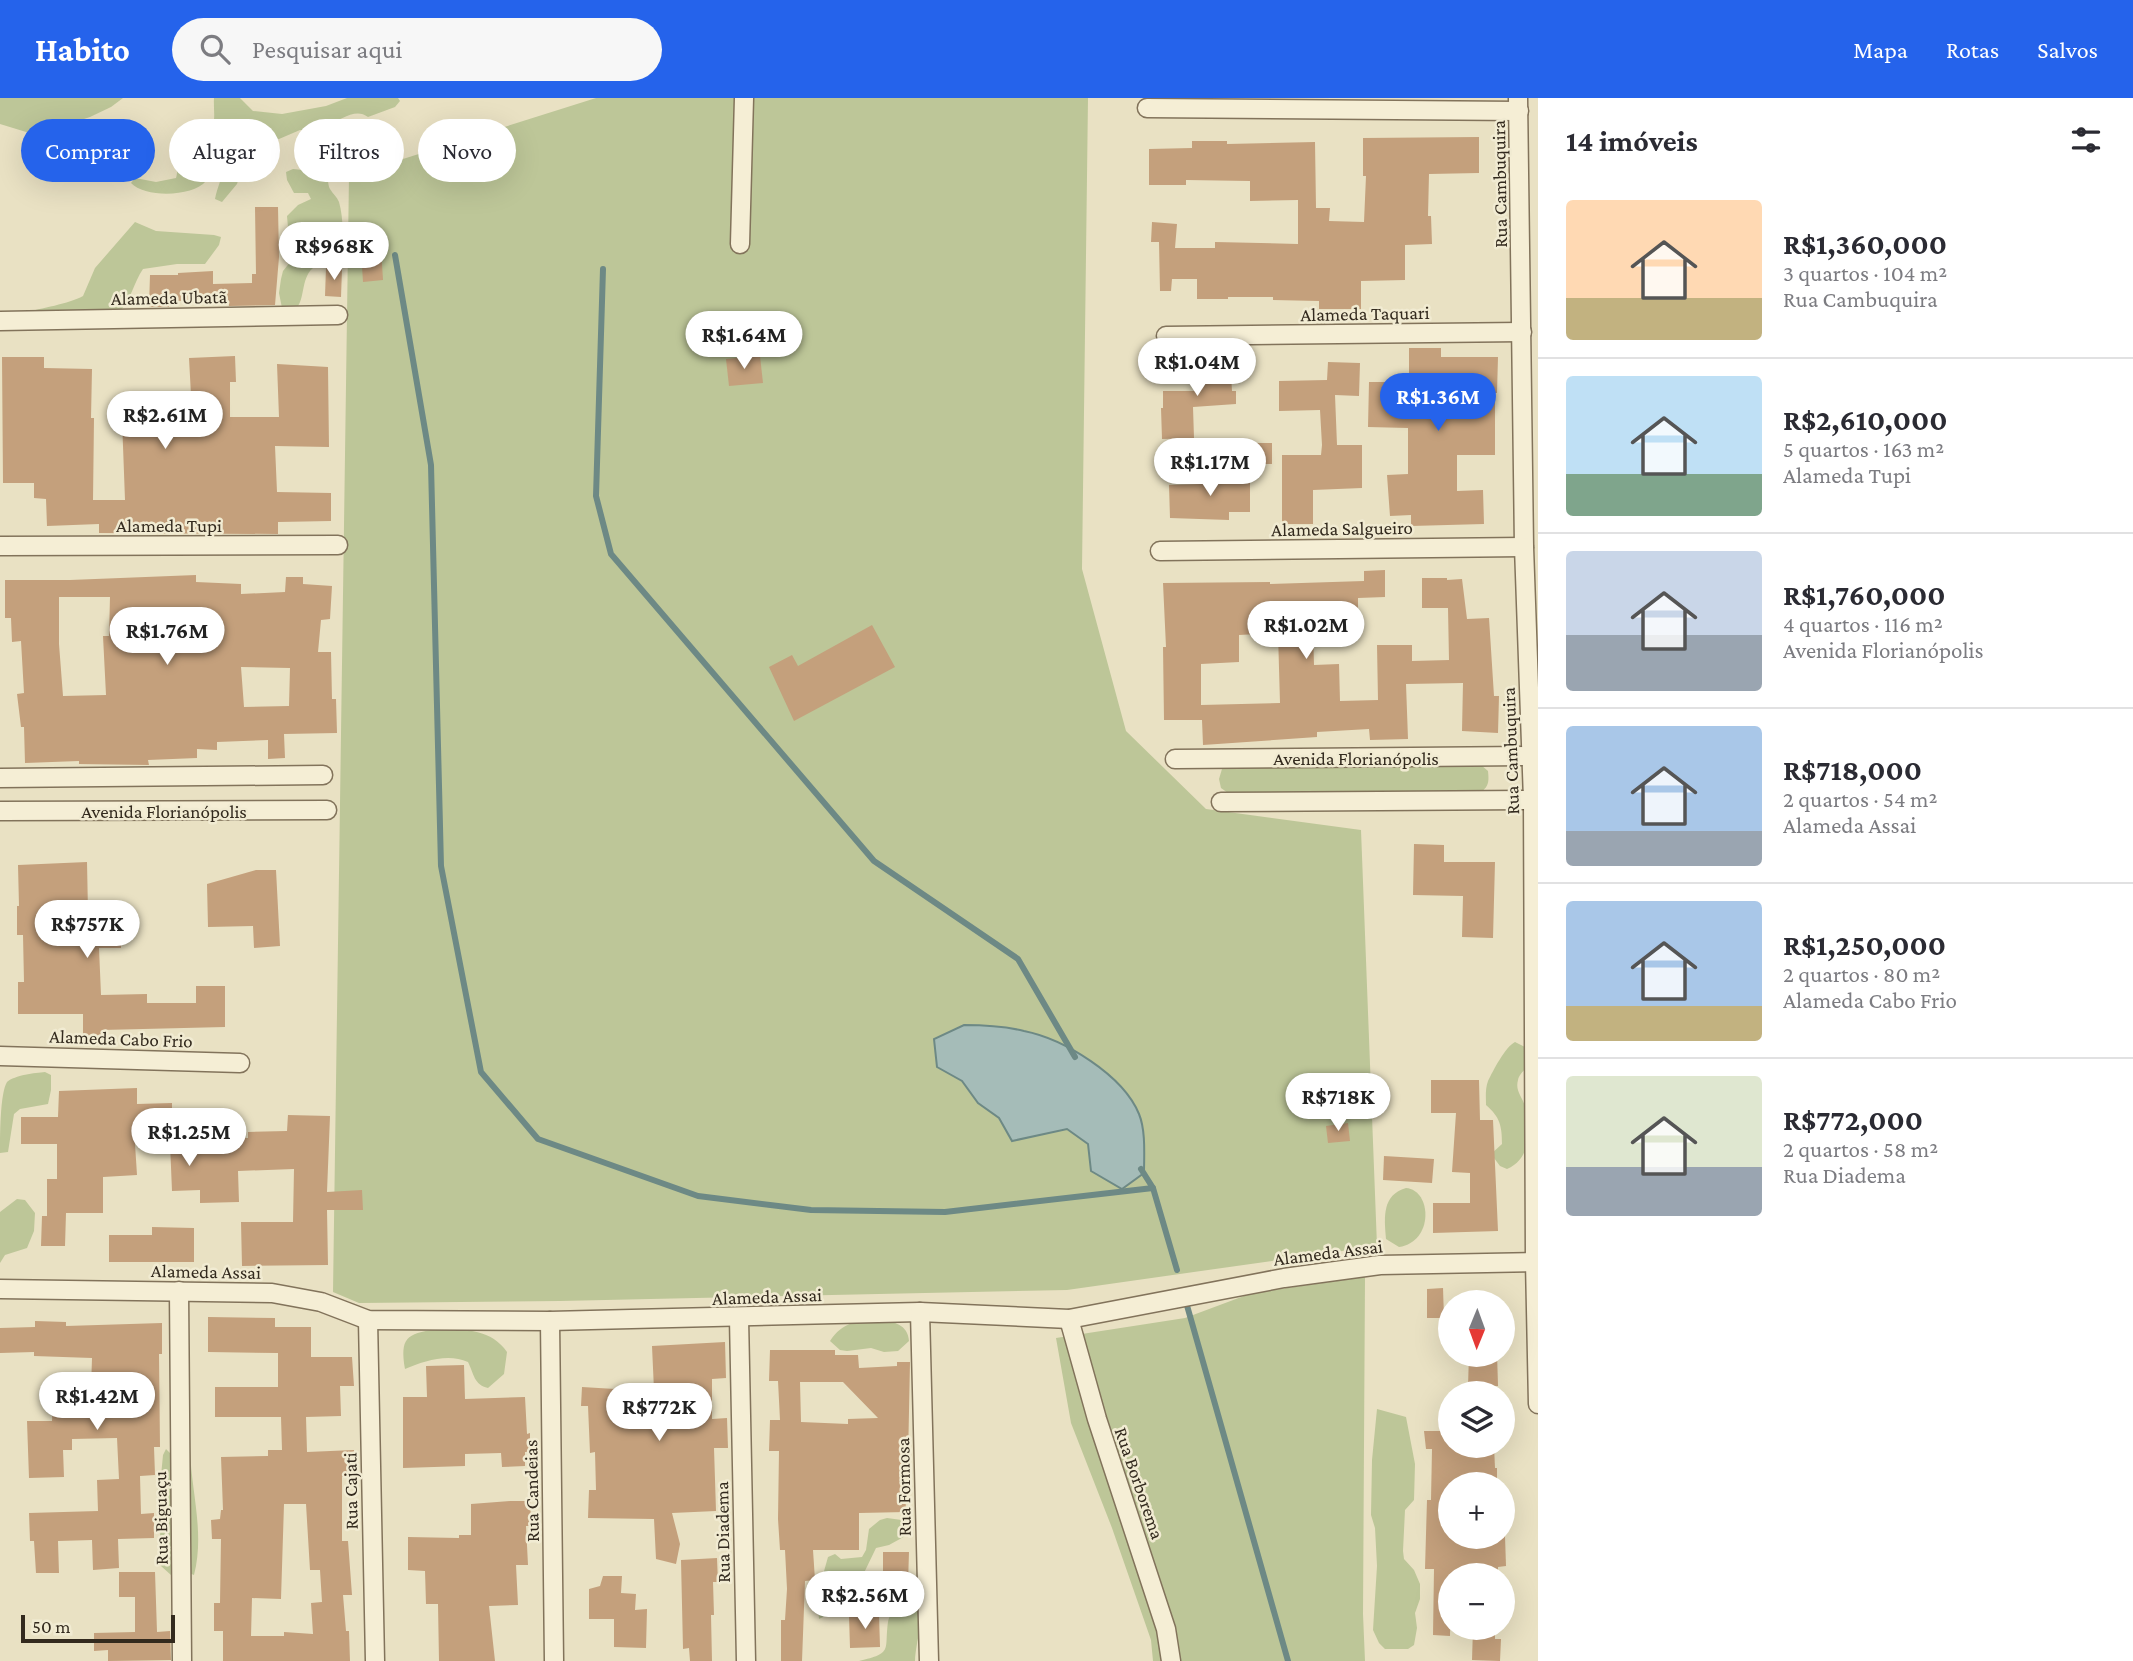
<!DOCTYPE html>
<html lang="pt">
<head>
<meta charset="utf-8">
<style>
	body { margin:0; font-family:"Crimson Pro",serif; background:#f7f7f7; color:#2b2b33; height:100vh; display:flex; flex-direction:column; font-size:26px; white-space:nowrap }
	* { box-sizing:border-box; margin:0 }
	p { font-size:23px; color:#7c7c81 }
	.icon { flex:none; width:38px; height:38px; fill:none; stroke:currentColor; stroke-width:2; stroke-linecap:round; stroke-linejoin:round }
	.map { position:relative; flex:1; overflow:hidden }
	.drawer { display:flex; flex-direction:column; background:#fff; width:595px }
	.drawer>* { flex:none }
	.top-card { position:absolute; left:21px; top:21px; width:665px; height:63px; display:flex; gap:14px }
	.needle { width:46px; rotate:181deg }
	.buttons { position:absolute; left:1438px; top:1192px; display:grid; gap:14px }
	.buttons a { display:grid; place-items:center; width:77px; height:77px; border-radius:50%; background:#fff; box-shadow:0 7px 28px #0002; font-size:35px }
	.scale { position:absolute; left:21px; bottom:18px; width:154px; box-sizing:border-box; padding-left:7px; border:4px solid #332a1e; border-top:0; font-size:19px; line-height:24px; white-space:nowrap; color:#332a1e; -webkit-text-stroke:5px #f1ebd2; paint-order:stroke }
	.price { position:absolute; translate:-50% -60px; padding:0 16px; border-radius:24px; background:#fff; color:#222; font-size:23px; line-height:46px; filter:drop-shadow(0 2px 4px #0008) }
	.price::after { content:''; position:absolute; left:50%; top:42px; width:21px; height:16px; margin-left:-10px; background:inherit; clip-path:polygon(0 0,100% 0,50% 100%) }
	.price.active { background:#2563eb; color:#fff }
	ul { padding:0; list-style:none }
	li { display:flex; align-items:center; gap:21px; height:175px; padding:0 28px }
	li+li { border-top:2px solid #e1e1e2 }
	li span { display:grid; place-items:center; flex:none; width:196px; height:140px; border-radius:7px; color:#555 }
	li>.icon { margin-inline-start:auto }
	span .icon { width:84px; height:84px; fill:#fffc; stroke-width:1 }
	li b { font-size:30px }
	h2 { display:flex; justify-content:space-between; align-items:center; height:84px; padding:0 28px; font-size:30px }
	.tag { padding:0 24px; border-radius:32px; background:#fff; box-shadow:0 7px 28px #0002; font-size:24px; line-height:63px }
	.tag.active { background:#2563eb; color:#fff }
	header { display:flex; align-items:center; gap:42px; box-sizing:border-box; height:98px; padding:0 35px; background:#2563eb; color:#fff }
	header strong { font-size:33px }
	nav { display:flex; gap:38px; margin-inline-start:auto; font-size:24px }
	.search { width:490px; height:63px; background:#f7f7f7; display:flex; align-items:center; gap:18px; box-sizing:border-box; padding:0 24px; border-radius:38px; color:#7c7c81; font-size:26px }
	main { display:flex; flex:1; min-height:0 }
	.map>svg:first-child { display:block }
	.green { fill:#bdc698 }
	.water { fill:#a5bcb8; stroke:#6d8985; stroke-width:2 }
	.lines { fill:none; stroke-linecap:round; stroke-linejoin:round }
	.stream { stroke:#6d8985; stroke-width:6 }
	.building { fill:#c4a07c; fill-rule:evenodd }
	.street-casing { stroke:#82735b; stroke-width:21 }
	.secondary-casing { stroke:#63543f; stroke-width:28 }
	.street { stroke:#f5eed5; stroke-width:18 }
	.secondary { stroke:#f5eed5; stroke-width:24 }
	.labels { text-anchor:middle; stroke-width:5; stroke-linejoin:round; paint-order:stroke }
	.street-label { font-size:19px; fill:#332a1e; stroke:#f1ebd2 }
</style>
</head>
<body>
<header>
<strong>Habito</strong>
<div class="search"><svg class="icon" aria-label="search" viewBox="0 0 24 24"><circle cx="10" cy="10" r="6"/><path d="M15 15l6 6"/></svg>Pesquisar aqui</div>
<nav><a>Mapa</a><a>Rotas</a><a>Salvos</a></nav>
</header>
<main>
<div class="map">
<svg width="1538" height="1563" viewBox="0 0 1538 1563">
	<rect width="100%" height="100%" fill="#e9e1c3"/>
	<g class="green">
		<polygon points="0,0 123,0 111,9 90,19 36,37 0,26"/>
		<path d="M214,0H240L253,13L282,16L326,8L347,0H398L400,3L395,9L368,19C355,9 341,23 327,26C325,35 326,83 330,91C333,96 337,99 339,104C343,118 344,139 340,153C335,168 318,163 310,173C301,185 305,202 295,212L282,210L279,195L281,181L283,173L291,163L287,118L298,107L311,101L308,95H294L287,82L286,74L293,71L312,73C318,63 316,40 307,32H300L279,41L264,42L258,46L242,70L237,86L222,104L215,101C218,84 230,68 217,53L210,56L206,68V83C193,99 145,100 131,85L135,80L156,84L176,80C180,68 172,40 183,35C190,33 199,38 206,38C218,27 213,14 214,0Z"/>
		<polygon points="596,0 1088,0 1082,471 1126,633 1206,711 1361,732 1377,1148 1067,1192 560,1203 359,1205 333,1194 349,78"/>
		<path d="M135,124L156,133L214,137L221,139L219,147L205,166H177L143,171C134,184 131,202 120,213L24,215C41,210 69,206 83,198L95,170Z"/>
		<path d="M1481,667L1488,673C1489,683 1489,688 1481,694L1228,695L1221,690L1219,681L1222,671L1230,669Z"/>
		<path d="M1515,944L1527,950L1528,969C1524,972 1519,977 1518,982C1515,993 1522,998 1525,1008C1530,1032 1532,1060 1507,1071L1500,1068L1491,1056L1502,1046C1502,1028 1500,1019 1486,1007C1486,1000 1485,991 1488,983C1493,973 1505,949 1515,944Z"/>
		<path d="M45,974L51,977V992L48,1006L20,1011L14,1016L8,1054L0,1055C0,1039 0,995 7,984C15,977 35,975 45,974Z"/>
		<path d="M1406,1090C1432,1092 1434,1144 1399,1149L1386,1141C1384,1119 1382,1097 1406,1090Z"/>
		<polygon points="17,1101 25,1102 35,1115 34,1133 27,1150 5,1157 0,1165 0,1114"/>
		<polygon points="1365,1179 1363,1516 1365,1563 1153,1563 1151,1542 1112,1430 1071,1325 1056,1240 1185,1220 1252,1195"/>
		<path d="M880,1221C893,1224 908,1226 909,1243L898,1253L884,1254L871,1250L847,1253L840,1252L830,1243C842,1224 859,1222 880,1221Z"/>
		<path d="M436,1231C461,1231 491,1230 507,1254L504,1276L488,1290C474,1287 474,1276 468,1264C448,1255 424,1263 405,1271C400,1240 406,1236 436,1231Z"/>
		<polygon points="1377,1311 1406,1319 1415,1366 1414,1402 1405,1412 1403,1453 1404,1461 1414,1472 1420,1486 1420,1501 1415,1515 1417,1530 1414,1547 1408,1551 1385,1551 1379,1545 1373,1532 1377,1468 1375,1430 1371,1417 1372,1362"/>
		<polygon points="166,1351 171,1356 171,1386 174,1394 171,1477 161,1468 158,1462 161,1426 157,1394 161,1378 163,1357"/>
		<path d="M190,1351C191,1393 205,1435 194,1477L184,1473V1357Z"/>
		<polygon points="887,1420 909,1423 911,1429 909,1436 889,1447 876,1450 849,1506 819,1521 817,1498 828,1459 835,1456 841,1461 862,1459 866,1452 869,1431 880,1422"/>
		<path d="M908,1503H916C925,1524 916,1541 915,1563H859C894,1555 884,1552 888,1524C889,1517 895,1510 900,1505Z"/>
	</g>
	<path class="water" d="M964,927C984,927 1004,928 1024,933C1064,941 1123,977 1139,1016C1146,1033 1144,1058 1144,1075L1122,1091L1091,1073L1088,1046L1067,1031L1012,1043L999,1020L978,1005L962,983L937,969L934,941Z"/>
	<g class="lines">
		<g class="stream">
			<polyline points="395,157 431,367 441,768 481,974 538,1041 698,1098 811,1112 945,1114 1153,1090"/>
			<polyline points="603,171 596,398 611,456 874,763 1018,861 1075,959"/>
			<polyline points="1141,1071 1153,1090 1177,1172"/>
			<polyline points="1186,1204 1288,1563"/>
		</g>
	</g>
	<g class="building">
		<polygon points="1479,39 1479,75 1429,76 1428,118 1431,118 1432,146 1405,147 1405,182 1361,183 1361,211 1319,211 1319,203 1273,202 1273,199 1228,199 1228,201 1197,201 1197,181 1172,181 1171,193 1160,193 1159,144 1151,144 1152,124 1177,126 1175,150 1215,150 1215,144 1298,146 1298,102 1250,103 1250,83 1186,82 1186,87 1149,87 1149,51 1192,50 1192,43 1227,43 1227,46 1315,44 1316,110 1330,110 1329,123 1364,124 1366,78 1363,78 1363,40"/>
		<polygon points="255,109 278,109 279,159 275,207 229,208 228,202 169,203 169,209 149,209 150,177 178,177 178,175 213,173 213,186 252,185 252,176 256,176"/>
		<polygon points="380,134 383,182 363,184 360,135"/>
		<polygon points="326,170 342,171 341,199 325,198"/>
		<polygon points="1409,250 1441,250 1441,259 1498,259 1497,295 1495,295 1495,357 1457,357 1457,393 1483,392 1484,426 1411,428 1411,417 1390,418 1387,377 1408,376 1408,330 1368,329 1369,284 1409,284"/>
		<polygon points="235,258 236,284 230,284 230,319 279,319 277,266 328,269 329,349 275,348 277,394 331,395 331,423 278,424 278,436 99,435 99,426 47,428 46,401 34,400 34,385 3,385 2,259 44,259 44,270 92,271 91,320 94,320 93,402 125,402 122,321 145,321 145,296 191,297 189,260"/>
		<polygon points="760,258 763,285 729,288 726,261"/>
		<polygon points="1230,261 1232,293 1236,293 1236,306 1193,309 1194,340 1162,341 1161,310 1163,310 1163,293 1196,293 1194,263"/>
		<polygon points="1328,264 1360,265 1359,298 1335,297 1337,347 1362,347 1362,390 1313,392 1313,426 1282,426 1282,357 1321,357 1322,347 1320,312 1279,313 1279,283 1327,282"/>
		<polygon points="1236,345 1272,345 1272,366 1235,366"/>
		<polygon points="1201,378 1250,380 1250,414 1229,414 1229,422 1170,420 1169,387 1201,386"/>
		<path d="M1385,472V499L1358,500V531H1313L1314,567L1339,566L1340,603L1378,602L1377,547H1412V563L1449,562L1448,510H1422V480H1447V482L1462,481L1467,521L1489,520L1494,598H1499L1498,635L1462,633L1463,585L1406,586L1408,641L1370,642L1369,631L1317,634V639L1203,647L1202,622H1164L1163,549H1166L1163,485L1270,484V486L1364,483V473ZM1278,535L1280,605L1201,607V566L1239,564V537Z"/>
		<path d="M196,477V484L241,486V496L285,494L286,479H303V486L332,488L330,521L321,522L318,554H331L332,601H336L337,635L284,636L285,660L268,661V642L217,644V652L197,651V660L148,662L149,667L79,666V663L25,665L24,629H21L17,596L24,595L21,543L12,544L11,520H5V482H70ZM59,499H110L109,538H103L106,597L63,598L59,546ZM241,569L290,570L289,608L244,609Z"/>
		<polygon points="872,527 895,569 794,623 769,569 792,557 798,568"/>
		<polygon points="1414,746 1444,747 1444,764 1495,764 1493,840 1462,839 1463,798 1413,797"/>
		<polygon points="87,764 88,814 121,814 121,850 99,850 101,897 147,896 147,905 196,905 196,888 225,888 225,929 102,932 102,939 83,939 83,916 18,916 18,884 24,884 23,837 17,837 17,808 19,808 18,767"/>
		<polygon points="256,772 276,772 280,848 254,850 253,828 208,829 207,786"/>
		<polygon points="1431,982 1479,982 1480,1022 1493,1022 1498,1133 1433,1135 1433,1105 1470,1105 1470,1075 1452,1074 1456,1015 1431,1015"/>
		<polygon points="137,990 137,1006 172,1005 172,1017 195,1017 194,1042 248,1040 248,1034 287,1033 288,1017 330,1018 327,1094 362,1092 363,1112 327,1112 328,1167 242,1168 241,1124 293,1124 294,1071 238,1073 239,1104 200,1105 200,1092 172,1093 170,1045 135,1046 137,1077 103,1079 103,1115 66,1115 65,1148 41,1148 42,1118 47,1118 47,1081 57,1081 57,1046 21,1046 21,1019 58,1019 59,993"/>
		<polygon points="1348,1025 1350,1043 1328,1045 1326,1028"/>
		<polygon points="1384,1058 1434,1061 1432,1085 1383,1082"/>
		<polygon points="152,1129 194,1130 194,1164 109,1164 109,1137 152,1137"/>
		<polygon points="1443,1190 1444,1220 1427,1220 1427,1191"/>
		<path d="M208,1219L275,1220V1229H311V1259H352L354,1288H340L341,1318L306,1319L307,1354L354,1352L355,1378L342,1379V1443H348L352,1497H343L346,1533H349L350,1563H223V1533H214V1505H220L221,1441H212L211,1422L220,1421L221,1412H223L221,1359L268,1358V1352H282L281,1319H215V1289H278V1255L208,1254ZM284,1406H306L310,1472H320L322,1504L311,1505L313,1536L284,1534V1538H251L252,1500L281,1501Z"/>
		<polygon points="35,1223 66,1224 66,1228 162,1225 162,1256 159,1256 160,1349 154,1349 155,1377 140,1378 141,1416 154,1415 154,1440 118,1441 119,1470 93,1472 92,1442 58,1443 59,1475 36,1475 34,1443 30,1443 29,1415 98,1413 97,1382 119,1381 117,1340 72,1341 72,1352 63,1352 64,1379 29,1380 27,1323 52,1323 53,1305 77,1304 76,1291 91,1291 92,1260 34,1258 34,1254 0,1255 0,1230 35,1229"/>
		<polygon points="725,1244 726,1280 712,1281 712,1321 727,1320 728,1350 714,1350 716,1413 672,1415 680,1446 676,1466 656,1461 654,1421 588,1420 589,1392 596,1392 595,1354 590,1355 588,1308 581,1308 582,1289 615,1291 614,1293 654,1292 652,1248"/>
		<path d="M770,1252H835V1257H858L859,1270L897,1268V1264H910L908,1362H904L906,1414L859,1415V1452H813L815,1482L805,1483L802,1563H781V1522H785L787,1491L785,1452H780L778,1421L779,1353H769L770,1322H780L778,1283H769ZM800,1284H843L878,1320L848,1321V1326L801,1324Z"/>
		<polygon points="1469,1256 1497,1256 1498,1288 1468,1288"/>
		<polygon points="464,1267 465,1301 525,1299 527,1336 530,1335 530,1354 525,1354 525,1368 502,1369 501,1355 465,1356 465,1368 403,1370 403,1299 427,1299 426,1268"/>
		<polygon points="1424,1333 1451,1333 1451,1348 1494,1348 1495,1370 1497,1370 1497,1386 1451,1386 1451,1438 1505,1438 1506,1468 1498,1469 1498,1477 1451,1477 1450,1538 1433,1537 1434,1471 1425,1471 1427,1402 1431,1402 1432,1351 1426,1351"/>
		<polygon points="510,1403 531,1403 530,1428 526,1428 528,1467 516,1467 518,1507 489,1508 495,1563 439,1563 438,1506 426,1506 425,1473 408,1472 408,1439 459,1440 459,1437 471,1437 471,1406"/>
		<polygon points="883,1454 909,1454 908,1485 883,1485"/>
		<polygon points="717,1460 718,1484 713,1484 714,1517 711,1517 712,1563 690,1563 689,1550 683,1551 681,1462"/>
		<polygon points="119,1474 155,1474 157,1534 170,1533 171,1562 108,1563 108,1552 94,1553 94,1535 135,1534 135,1499 119,1499"/>
		<polygon points="603,1478 622,1478 621,1495 636,1496 635,1512 647,1511 646,1550 614,1549 614,1521 589,1521 589,1491 600,1488"/>
		<polygon points="879,1516 880,1549 850,1550 849,1518"/>
		<polygon points="1473,1530 1495,1530 1495,1541 1501,1541 1500,1563 1472,1562"/>
	</g>
	<g class="lines">
		<defs>
			<g id="street">
				<polyline points="1518,0 1524,449 1533,702 1535,1164 1538,1306"/>
				<polyline points="1147,10 1519,13"/>
				<polyline points="740,146 744,0"/>
				<polyline points="0,223 338,217"/>
				<polyline points="1166,238 1522,234"/>
				<polyline points="0,448 338,447"/>
				<polyline points="1160,453 1524,449"/>
				<polyline points="1175,661 1532,658"/>
				<polyline points="0,680 323,677"/>
				<polyline points="1221,704 1533,702"/>
				<polyline points="0,713 327,712"/>
				<polyline points="0,958 240,965"/>
				<polyline points="0,1191 272,1195 321,1204 368,1222 550,1223 920,1214 1069,1221 1284,1180 1380,1167 1538,1164"/>
				<polyline points="179,1193 182,1563"/>
				<polyline points="920,1214 929,1563"/>
				<polyline points="739,1220 746,1563"/>
				<polyline points="1069,1221 1097,1321 1166,1531 1171,1563"/>
				<polyline points="368,1222 375,1563"/>
				<polyline points="550,1223 554,1563"/>
			</g>
			<g id="secondary">
				<polyline points="1532,658 1538,658"/>
				<polyline points="1533,702 1538,702"/>
			</g>
		</defs>
		<use href="#street" class="street-casing"/>
		<use href="#secondary" class="secondary-casing"/>
		<use href="#street" class="street"/>
		<use href="#secondary" class="secondary"/>
	</g>
	<g class="labels">
		<g class="street-label">
			<text transform="translate(1499 86) rotate(-91)" y="7">Rua Cambuquira</text>
			<text transform="translate(169 199) rotate(-1)" y="7">Alameda Ubatã</text>
			<text transform="translate(1365 215) rotate(-1)" y="7">Alameda Taquari</text>
			<text x="169" y="434">Alameda Tupi</text>
			<text transform="translate(1342 430) rotate(-1)" y="7">Alameda Salgueiro</text>
			<text transform="translate(1510 653) rotate(-92)" y="7">Rua Cambuquira</text>
			<text x="1356" y="667">Avenida Florianópolis</text>
			<text x="164" y="720">Avenida Florianópolis</text>
			<text transform="translate(121 940) rotate(2)" y="7">Alameda Cabo Frio</text>
			<text transform="translate(1328 1154) rotate(-7)" y="7">Alameda Assai</text>
			<text transform="translate(206 1173) rotate(1)" y="7">Alameda Assai</text>
			<text transform="translate(767 1198) rotate(-2)" y="7">Alameda Assai</text>
			<text transform="translate(1140 1385) rotate(71)" y="7">Rua Borborema</text>
			<text transform="translate(903 1389) rotate(-91)" y="7">Rua Formosa</text>
			<text transform="translate(350 1393) rotate(-91)" y="7">Rua Cajati</text>
			<text transform="translate(531 1393) rotate(-91)" y="7">Rua Candeias</text>
			<text transform="translate(160 1420) rotate(-91)" y="7">Rua Biguaçu</text>
			<text transform="translate(722 1434) rotate(-91)" y="7">Rua Diadema</text>
		</g>
	</g>
</svg>
<div class="buttons">
<a><svg class="needle" viewBox="-14 -14 28 28"><path d="M0-13l5 13h-10z" fill="#e53935"/><path d="M0 13l5-13h-10z" fill="#7c7c81"/></svg></a>
<a><svg class="icon" aria-label="layers" viewBox="0 0 24 24"><path d="M12 4l9 5-9 5-9-5zM3 14l9 5 9-5"/></svg></a>
<a>+</a>
<a>−</a>
</div>
<div class="scale">50 m</div>
<b class="price" style="left:334px;top:184px">R$968K</b>
<b class="price" style="left:744px;top:273px">R$1.64M</b>
<b class="price" style="left:1197px;top:300px">R$1.04M</b>
<b class="price active" style="left:1438px;top:335px">R$1.36M</b>
<b class="price" style="left:165px;top:353px">R$2.61M</b>
<b class="price" style="left:1210px;top:400px">R$1.17M</b>
<b class="price" style="left:1306px;top:563px">R$1.02M</b>
<b class="price" style="left:167px;top:569px">R$1.76M</b>
<b class="price" style="left:87px;top:862px">R$757K</b>
<b class="price" style="left:1338px;top:1035px">R$718K</b>
<b class="price" style="left:189px;top:1070px">R$1.25M</b>
<b class="price" style="left:97px;top:1334px">R$1.42M</b>
<b class="price" style="left:659px;top:1345px">R$772K</b>
<b class="price" style="left:865px;top:1533px">R$2.56M</b>
<div class="top-card">
<a class="tag active">Comprar</a>
<a class="tag">Alugar</a>
<a class="tag">Filtros</a>
<a class="tag">Novo</a>
</div>
</div>
<section class="drawer">
<h2>14 imóveis<svg class="icon" aria-label="filters" viewBox="0 0 24 24"><path d="M4 7h16M4 17h16"/><circle cx="9" cy="7" r="2"/><circle cx="15" cy="17" r="2"/></svg></h2>
<ul>
<li><span style="background:linear-gradient(#ffd9b3 70%,#c2b280 0)"><svg class="icon" aria-label="home" viewBox="0 0 24 24"><path d="M3 11l9-7 9 7M6 9v11h12V9"/></svg></span><div><b>R$1,360,000</b><p>3 quartos · 104 m²</p><p>Rua Cambuquira</p></div></li>
<li><span style="background:linear-gradient(#bfe0f5 70%,#7fa58c 0)"><svg class="icon" aria-label="home" viewBox="0 0 24 24"><path d="M3 11l9-7 9 7M6 9v11h12V9"/></svg></span><div><b>R$2,610,000</b><p>5 quartos · 163 m²</p><p>Alameda Tupi</p></div></li>
<li><span style="background:linear-gradient(#c9d6e8 60%,#9aa5b1 0)"><svg class="icon" aria-label="home" viewBox="0 0 24 24"><path d="M3 11l9-7 9 7M6 9v11h12V9"/></svg></span><div><b>R$1,760,000</b><p>4 quartos · 116 m²</p><p>Avenida Florianópolis</p></div></li>
<li><span style="background:linear-gradient(#a9c7e8 75%,#9aa5b1 0)"><svg class="icon" aria-label="home" viewBox="0 0 24 24"><path d="M3 11l9-7 9 7M6 9v11h12V9"/></svg></span><div><b>R$718,000</b><p>2 quartos · 54 m²</p><p>Alameda Assai</p></div></li>
<li><span style="background:linear-gradient(#a9c7e8 75%,#c2b280 0)"><svg class="icon" aria-label="home" viewBox="0 0 24 24"><path d="M3 11l9-7 9 7M6 9v11h12V9"/></svg></span><div><b>R$1,250,000</b><p>2 quartos · 80 m²</p><p>Alameda Cabo Frio</p></div></li>
<li><span style="background:linear-gradient(#dfe7d0 65%,#9aa5b1 0)"><svg class="icon" aria-label="home" viewBox="0 0 24 24"><path d="M3 11l9-7 9 7M6 9v11h12V9"/></svg></span><div><b>R$772,000</b><p>2 quartos · 58 m²</p><p>Rua Diadema</p></div></li>
</ul>
</section>
</main>
</body>
</html>
